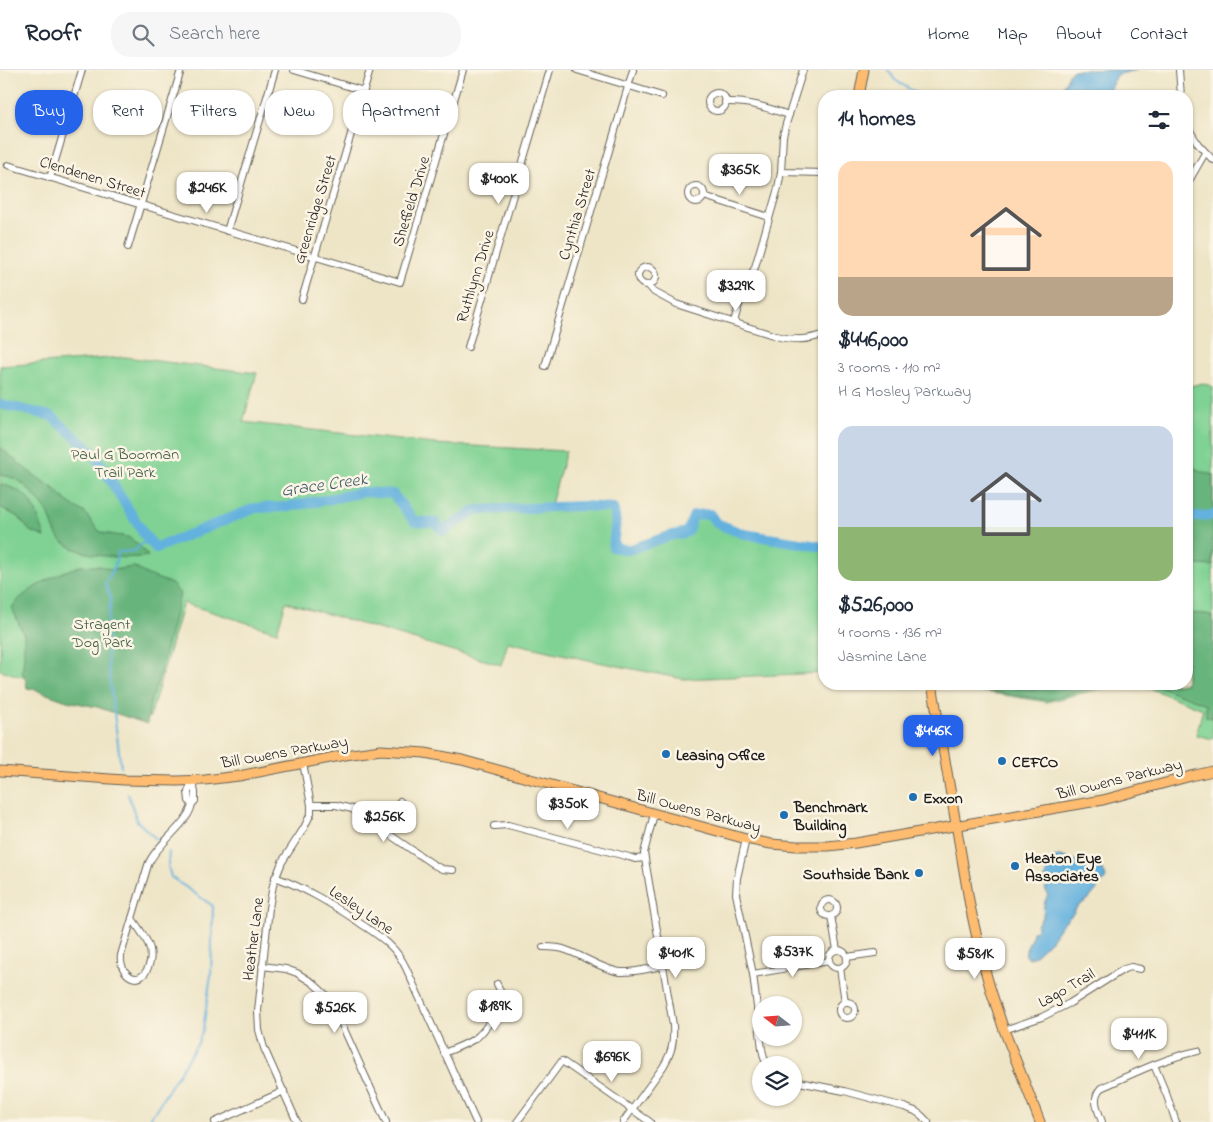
<!DOCTYPE html>
<html lang="en">
<head>
<meta charset="utf-8">
<style>
	body { margin:0; font-family:"Indie Flower",sans-serif; background:#f6f6f7; color:#1f2937; height:100vh; display:flex; flex-direction:column; font-size:19px; white-space:nowrap }
	* { box-sizing:border-box; margin:0 }
	p { font-size:16px; color:#747a83 }
	.icon { flex:none; width:28px; height:28px; fill:none; stroke:currentColor; stroke-width:2; stroke-linecap:round; stroke-linejoin:round }
	.map { position:relative; flex:1; overflow:hidden }
	.side { position:absolute; left:818px; top:20px; width:375px; height:600px; display:flex; flex-direction:column; background:#fff; border-radius:20px; box-shadow:0 1px 4px #0004 }
	.side>* { flex:none }
	.hud { position:absolute; left:15px; top:20px; width:475px; height:45px; display:flex; gap:10px }
	.needle { width:32px; rotate:287deg }
	.controls { position:absolute; left:752px; top:926px; display:grid; gap:10px }
	.controls a { display:grid; place-items:center; width:50px; height:50px; border-radius:50%; background:#fff; box-shadow:0 1px 4px #0004; font-size:25px }
	.price { position:absolute; translate:-50% -42px; padding:0 11px; border-radius:10px; background:#fff; color:#222; font-size:16px; line-height:32px; filter:drop-shadow(0 1px 2px #0008) }
	.price::after { content:''; position:absolute; left:50%; top:30px; width:15px; height:11px; margin-left:-8px; background:inherit; clip-path:polygon(0 0,100% 0,50% 100%) }
	.price.active { background:#2563eb; color:#fff }
	ul { padding:0; list-style:none }
	li { display:grid; align-content:center; gap:10px; height:265px; padding:0 20px }
	li span { display:grid; place-items:center; height:155px; border-radius:15px; color:#555 }
	li>.icon { margin-inline-start:auto }
	span .icon { width:90px; height:90px; fill:#fffc; stroke-width:1 }
	li b { font-size:21px }
	h2 { display:flex; justify-content:space-between; align-items:center; height:60px; padding:0 20px; font-size:21px }
	.tag { padding:0 18px; border-radius:20px; background:#fff; box-shadow:0 1px 4px #0004; font-size:18px; line-height:45px }
	.tag.active { background:#2563eb; color:#fff }
	header { display:flex; align-items:center; gap:30px; box-sizing:border-box; height:70px; padding:0 25px; background:#fff; border-bottom:1px solid #e0e1e3 }
	header strong { font-size:24px }
	nav { display:flex; gap:28px; margin-inline-start:auto; font-size:18px }
	.search { width:350px; height:45px; background:#f6f6f7; display:flex; align-items:center; gap:12px; box-sizing:border-box; padding:0 18px; border-radius:20px; color:#747a83; font-size:19px }
	.map>svg:first-child { display:block }
	.green { fill:#7fd293; stroke:#4e7758 }
	.forest { fill:#67b47d; stroke:#42684c }
	.water { fill:#64b1de; stroke:#40667d }
	.lines { fill:none; stroke-linecap:round; stroke-linejoin:round }
	.stream { stroke:#64b1de; stroke-width:2 }
	.river { stroke:#64b1de; stroke-width:10 }
	.minor-casing { stroke:#666258; stroke-width:8 }
	.major-casing { stroke:#666258; stroke-width:11 }
	.minor { stroke:#fff; stroke-width:6 }
	.major { stroke:#febc70; stroke-width:9 }
	.poi-dot { fill:#1f6fb2; stroke:#fcf5e5; stroke-width:2 }
	.labels { text-anchor:middle; stroke-width:5; stroke-linejoin:round; paint-order:stroke }
	.street-label { font-size:16px; fill:#1c1c1c; stroke:#fcf5e5 }
	.park-label { font-size:16px; fill:#3f5c46; stroke:#fcf5e5 }
	.poi-label { font-size:16px; font-weight:bold; fill:#1c1c1c; stroke:#fcf5e5; text-anchor:start }
	.water-label { font-size:18px; font-style:italic; fill:#39586a; stroke:#fcf5e5 }
</style>
</head>
<body>
<header>
<strong>Roofr</strong>
<div class="search"><svg class="icon" aria-label="search" viewBox="0 0 24 24"><circle cx="10" cy="10" r="6"/><path d="M15 15l6 6"/></svg>Search here</div>
<nav><a>Home</a><a>Map</a><a>About</a><a>Contact</a></nav>
</header>
<div class="map">
<svg width="1213" height="1052" viewBox="0 0 1213 1052">
	<rect width="100%" height="100%" fill="#fcf5e5"/>
	<filter id="ink" filterUnits="userSpaceOnUse"><feTurbulence type="fractalNoise" baseFrequency=".02" numOctaves="2"/><feDisplacementMap in="SourceGraphic" scale="10" xChannelSelector="R" yChannelSelector="G"/><feConvolveMatrix kernelMatrix="1 2 1 2 8 2 1 2 1" color-interpolation-filters="sRGB"/></filter>
	<filter id="wash" filterUnits="userSpaceOnUse"><feTurbulence type="fractalNoise" baseFrequency=".0096" numOctaves="4" result="noise"/><feDisplacementMap in="SourceGraphic" scale="20" xChannelSelector="R" yChannelSelector="G"/><feGaussianBlur stdDeviation="1.12" result="paint"/><feColorMatrix in="noise" values="0 0 0 0 0 0 0 0 0 0 0 0 0 0 0 0 0 1.4 0 .05"/><feComposite in="paint" operator="in"/></filter>
	<g filter="url(#wash)">
		<rect width="100%" height="100%" fill="#eee5c7"/>
		<g class="green">
			<polygon points="125,287 257,303 243,352 435,374 566,381 550,438 584,436 613,438 616,451 614,477 628,480 669,466 687,462 694,445 710,444 716,453 744,464 824,477 824,603 683,609 593,591 508,572 501,595 286,532 277,562 183,533 150,647 0,600 0,296"/>
			<polygon points="1203,313 1213,317 1213,669 1196,665 1203,639 1138,614 1186,614 1186,317"/>
			<polygon points="945,614 1118,614 1047,632 946,616"/>
		</g>
		<g class="forest">
			<path d="M0,377L28,401L53,418L69,433L85,443L98,460L103,463L128,467L139,475L148,486C125,490 76,487 60,469C53,462 52,450 47,441C44,436 27,417 22,413C16,408 7,406 0,405Z"/>
			<polygon points="1188,394 1200,401 1213,405 1213,496 1196,495 1186,495 1186,395"/>
			<path d="M0,414C35,423 34,437 45,467L30,461L18,447L0,437Z"/>
			<path d="M81,496H100L113,500L126,498L134,497L146,504L172,514L180,524L158,610L150,633L147,654L97,637L67,631L33,619L27,618L26,611L22,602L24,588V565L12,538C20,522 63,500 81,496Z"/>
			<polygon points="1186,543 1207,544 1213,546 1213,648 1206,647 1206,634 1152,614 1186,614"/>
			<path d="M954,614H959L989,621L994,620L1000,614C1013,614 1024,620 1037,620L1043,614H1104L1047,630L948,615Z"/>
		</g>
		<g class="water">
			<polygon points="1074,0 1137,0 1116,5 1107,26 1058,26 1068,7 1068,4"/>
			<path d="M1060,786L1081,792L1102,800L1105,804L1106,808L1089,829L1077,837L1072,845L1062,854L1051,870L1033,887L1029,888L1026,887C1024,877 1032,871 1033,862L1037,859V855L1043,846L1044,834L1048,824L1045,819L1047,816L1044,814L1048,795L1051,789Z"/>
		</g>
		<g class="lines">
			<g class="stream">
				<polyline points="888,0 895,10 921,26"/>
				<polyline points="121,697 108,597 107,562 111,528 105,514 114,498 118,482 134,481 143,473 151,473"/>
				<polyline points="128,724 137,751 157,770"/>
				<polyline points="148,1052 198,973 203,959 211,905 213,836 171,807 168,796 169,782"/>
			</g>
			<g class="river">
				<polyline points="0,334 51,346 93,382 145,466 156,478 255,438 286,437 320,431 363,422 393,424 414,451 436,453 443,461 476,440 584,436 613,438 616,451 613,477 628,480 669,466 687,462 694,445 710,444 716,453 744,464 824,477"/>
				<polyline points="1186,446 1193,447 1213,445"/>
			</g>
		</g>
	</g>
	<g filter="url(#ink)">
		<g class="lines">
			<defs>
				<g id="minor">
					<polyline points="294,0 364,21"/>
					<polyline points="577,0 662,26"/>
					<polyline points="1179,0 1181,26"/>
					<circle cx="717" cy="32" r="9"/>
					<path d="M725,32C748,31 768,38 789,45"/>
					<polyline points="1186,54 1198,74 1213,90"/>
					<polyline points="8,95 400,212 463,0"/>
					<polyline points="781,102 824,103"/>
					<polyline points="50,108 82,0"/>
					<circle cx="696" cy="124" r="8"/>
					<polyline points="1186,116 1205,83"/>
					<polyline points="704,126 769,147"/>
					<polyline points="227,161 275,0"/>
					<polyline points="128,177 181,0"/>
					<circle cx="647" cy="206" r="9"/>
					<path d="M648,215L654,222L676,234L776,266C791,270 808,271 824,264"/>
					<polyline points="302,229 370,0"/>
					<polyline points="734,252 742,224 755,197 778,118 781,102 783,66 786,54 803,0"/>
					<polyline points="468,277 550,0"/>
					<polyline points="545,296 633,0"/>
					<polygon points="192,711 195,722 195,731 192,734 189,731 188,722"/>
					<polyline points="311,735 336,735 352,739 434,795 442,799 453,800"/>
					<polyline points="494,756 508,755 629,787 635,789 645,788"/>
					<polyline points="382,759 400,731"/>
					<polyline points="746,769 737,808 736,824 753,904 762,979 764,988 768,995"/>
					<path d="M275,807C307,819 328,832 357,851C377,865 395,874 406,898L476,1052"/>
					<circle cx="829" cy="838" r="8"/>
					<polyline points="831,846 837,880"/>
					<path d="M132,848C138,858 147,868 150,879C151,884 151,890 149,895C140,921 118,903 121,885L148,795C156,774 189,754 192,734"/>
					<path d="M543,877C551,877 559,877 566,880C584,886 601,899 620,902C634,903 650,898 663,896"/>
					<circle cx="838" cy="889" r="9"/>
					<polyline points="847,887 875,883"/>
					<polyline points="262,896 286,899 297,903 313,913 327,926 338,946 386,1052"/>
					<polyline points="840,898 845,932"/>
					<polyline points="753,904 829,891"/>
					<circle cx="847" cy="940" r="8"/>
					<polyline points="1004,960 1042,947 1070,933 1124,899 1131,897 1140,899"/>
					<path d="M444,983C455,978 468,974 477,967C486,960 501,936 501,926C501,922 499,918 497,914"/>
					<polyline points="1154,995 1167,1026 1176,1052"/>
					<polyline points="794,1011 844,1021 904,1037 915,1041 921,1045 928,1052"/>
					<polyline points="215,1052 284,1021"/>
					<polyline points="297,1052 264,978 259,960 258,941 269,838 273,815 282,792 304,758 311,743 311,735 303,693"/>
					<polyline points="517,1052 562,991 650,1052"/>
					<path d="M623,1052L663,997C672,982 674,973 673,955L644,783L654,744"/>
					<path d="M1102,1052C1098,1040 1091,1028 1101,1018C1130,1005 1167,987 1198,981"/>
				</g>
				<g id="major">
					<polyline points="859,26 864,0"/>
					<polyline points="932,614 970,836 981,886 991,921 1004,960 1040,1052"/>
					<polyline points="0,701 124,710 177,711 205,710 239,706 345,685 381,680 425,683 462,690 746,769 771,774 797,776 828,776 856,773 1103,730 1191,706 1213,701"/>
				</g>
			</defs>
			<use href="#minor" class="minor-casing"/>
			<use href="#major" class="major-casing"/>
			<use href="#minor" class="minor"/>
			<use href="#major" class="major"/>
		</g>
	</g>
	<g class="poi-dot">
		<circle cx="666" cy="684" r="5"/>
		<circle cx="1002" cy="691" r="5"/>
		<circle cx="913" cy="727" r="5"/>
		<circle cx="784" cy="745" r="5"/>
		<circle cx="1015" cy="796" r="5"/>
		<circle cx="919" cy="803" r="5"/>
	</g>
	<g class="labels">
		<g class="street-label">
			<text transform="translate(93 106) rotate(17)" y="6">Clendenen Street</text>
			<text transform="translate(410 131) rotate(-73)" y="6">Sheffield Drive</text>
			<text transform="translate(314 139) rotate(-73)" y="6">Greenridge Street</text>
			<text transform="translate(576 144) rotate(-73)" y="6">Cynthia Street</text>
			<text transform="translate(474 206) rotate(-73)" y="6">Ruthlynn Drive</text>
			<text transform="translate(284 681) rotate(-10)" y="6">Bill Owens Parkway</text>
			<text transform="translate(1119 708) rotate(-14)" y="6">Bill Owens Parkway</text>
			<text transform="translate(699 740) rotate(15)" y="6">Bill Owens Parkway</text>
			<text transform="translate(362 839) rotate(34)" y="6">Lesley Lane</text>
			<text transform="translate(252 869) rotate(-83)" y="6">Heather Lane</text>
			<text transform="translate(1066 917) rotate(-30)" y="6">Lago Trail</text>
		</g>
		<g class="park-label">
			<text x="125" y="389">Paul G Boorman<tspan x="125" dy="18">Trail Park</tspan></text>
			<text x="102" y="559">Stragent<tspan x="102" dy="18">Dog Park</tspan></text>
		</g>
		<g class="poi-label">
			<text x="676" y="690">Leasing Office</text>
			<text x="1012" y="697">CEFCO</text>
			<text x="923" y="733">Exxon</text>
			<text x="794" y="742">Benchmark<tspan x="794" dy="18">Building</tspan></text>
			<text x="1025" y="793">Heaton Eye<tspan x="1025" dy="18">Associates</tspan></text>
			<text x="909" y="809" text-anchor="end">Southside Bank</text>
		</g>
		<g class="water-label">
			<text transform="translate(324 414) rotate(-8)" y="6">Grace Creek</text>
		</g>
	</g>
</svg>
<div class="controls">
<a><svg class="needle" viewBox="-14 -14 28 28"><path d="M0-13l5 13h-10z" fill="#e53935"/><path d="M0 13l5-13h-10z" fill="#747a83"/></svg></a>
<a><svg class="icon" aria-label="layers" viewBox="0 0 24 24"><path d="M12 4l9 5-9 5-9-5zM3 14l9 5 9-5"/></svg></a>
</div>
<b class="price" style="left:740px;top:126px">$365K</b>
<b class="price" style="left:499px;top:135px">$400K</b>
<b class="price" style="left:207px;top:144px">$246K</b>
<b class="price" style="left:736px;top:242px">$329K</b>
<b class="price active" style="left:933px;top:687px">$446K</b>
<b class="price" style="left:568px;top:760px">$350K</b>
<b class="price" style="left:384px;top:773px">$256K</b>
<b class="price" style="left:793px;top:908px">$537K</b>
<b class="price" style="left:676px;top:909px">$401K</b>
<b class="price" style="left:975px;top:910px">$581K</b>
<b class="price" style="left:495px;top:962px">$189K</b>
<b class="price" style="left:335px;top:964px">$526K</b>
<b class="price" style="left:1139px;top:990px">$411K</b>
<b class="price" style="left:612px;top:1013px">$696K</b>
<div class="hud">
<a class="tag active">Buy</a>
<a class="tag">Rent</a>
<a class="tag">Filters</a>
<a class="tag">New</a>
<a class="tag">Apartment</a>
</div>
<section class="side">
<h2>14 homes<svg class="icon" aria-label="filters" viewBox="0 0 24 24"><path d="M4 7h16M4 17h16"/><circle cx="9" cy="7" r="2"/><circle cx="15" cy="17" r="2"/></svg></h2>
<ul>
<li><span style="background:linear-gradient(#ffd9b3 75%,#b9a48a 0)"><svg class="icon" aria-label="home" viewBox="0 0 24 24"><path d="M3 11l9-7 9 7M6 9v11h12V9"/></svg></span><div><b>$446,000</b><p>3 rooms · 110 m²</p><p>H G Mosley Parkway</p></div></li>
<li><span style="background:linear-gradient(#c9d6e8 65%,#8fb573 0)"><svg class="icon" aria-label="home" viewBox="0 0 24 24"><path d="M3 11l9-7 9 7M6 9v11h12V9"/></svg></span><div><b>$526,000</b><p>4 rooms · 136 m²</p><p>Jasmine Lane</p></div></li>
</ul>
</section>
</div>
</body>
</html>
